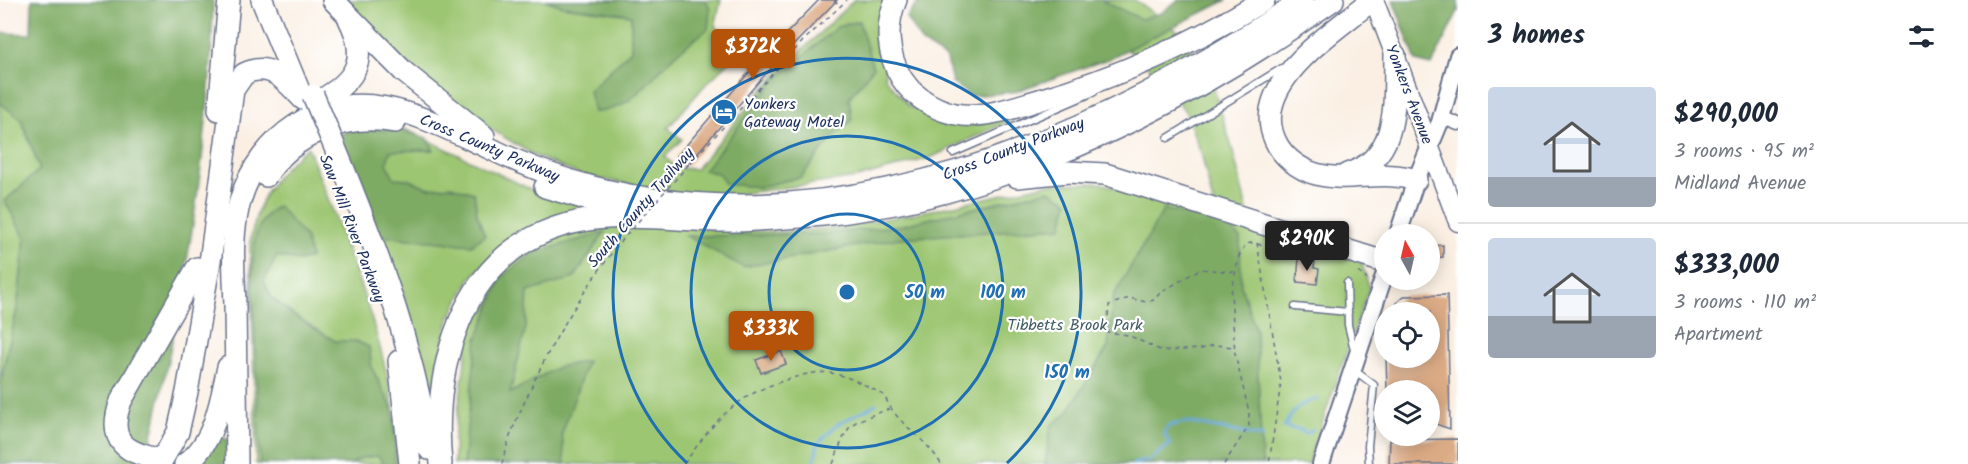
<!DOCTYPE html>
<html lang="en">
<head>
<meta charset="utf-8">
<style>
	body { margin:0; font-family:Kalam,sans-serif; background:#f6f6f7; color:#1f2937; height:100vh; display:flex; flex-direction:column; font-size:22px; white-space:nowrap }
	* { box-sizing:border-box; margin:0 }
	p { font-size:20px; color:#747a83 }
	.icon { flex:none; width:33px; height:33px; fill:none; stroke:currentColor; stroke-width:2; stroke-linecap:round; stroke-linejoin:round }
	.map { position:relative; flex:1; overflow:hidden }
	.details { display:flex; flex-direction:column; background:#fff; width:510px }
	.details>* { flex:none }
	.needle { width:39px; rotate:352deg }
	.controls { position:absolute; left:1374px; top:224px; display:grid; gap:12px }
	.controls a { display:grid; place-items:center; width:66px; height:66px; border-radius:50%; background:#fff; box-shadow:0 3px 15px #0003; font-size:30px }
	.price { position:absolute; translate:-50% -51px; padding:0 14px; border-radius:6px; background:#b45309; color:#fff; font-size:20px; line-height:39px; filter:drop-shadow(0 2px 3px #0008) }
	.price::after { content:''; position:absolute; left:50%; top:36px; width:18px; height:14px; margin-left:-9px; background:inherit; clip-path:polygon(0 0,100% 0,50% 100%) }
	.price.current { background:#222; color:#fff }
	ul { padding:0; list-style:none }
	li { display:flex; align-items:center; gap:18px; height:150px; padding:0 30px }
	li+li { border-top:2px solid #e0e1e3 }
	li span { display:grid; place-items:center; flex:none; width:168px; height:120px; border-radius:6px; color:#555 }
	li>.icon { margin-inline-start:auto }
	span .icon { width:72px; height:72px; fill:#fffc; stroke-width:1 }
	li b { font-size:26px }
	h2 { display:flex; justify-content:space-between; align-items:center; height:72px; padding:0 30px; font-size:26px }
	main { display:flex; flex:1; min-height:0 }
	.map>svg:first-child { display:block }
	.green { fill:#9dc672; stroke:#5c7a68; stroke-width:1.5 }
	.forest { fill:#7eab64; stroke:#4c6d61; stroke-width:1.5 }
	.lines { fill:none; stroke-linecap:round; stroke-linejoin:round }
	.stream { stroke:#67a8db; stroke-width:3 }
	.building { fill:#dbab85 }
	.lane-casing { stroke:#69728c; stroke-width:9 }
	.street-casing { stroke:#69728c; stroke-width:15 }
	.secondary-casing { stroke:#69728c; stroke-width:20 }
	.primary-casing { stroke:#69728c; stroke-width:21 }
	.highway-casing { stroke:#69728c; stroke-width:24 }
	.path { stroke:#69728c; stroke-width:1.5; stroke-dasharray:4.5 4.5; stroke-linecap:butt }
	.lane { stroke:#fff; stroke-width:6 }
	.street { stroke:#fff; stroke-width:12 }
	.secondary { stroke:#fff; stroke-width:16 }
	.primary { stroke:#fff; stroke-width:18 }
	.highway { stroke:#fff; stroke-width:21 }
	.highway-bridge-casing { stroke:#69728c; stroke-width:24; stroke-linecap:butt }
	.path-bridge { stroke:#69728c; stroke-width:1.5; stroke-dasharray:4.5 4.5; stroke-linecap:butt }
	.highway-bridge { stroke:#fff; stroke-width:21 }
	.ring { fill:none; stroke:#1f6fb2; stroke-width:3 }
	.labels { text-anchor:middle; stroke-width:4.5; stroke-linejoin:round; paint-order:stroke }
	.street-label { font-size:16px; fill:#1b2f5e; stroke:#fff }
	.poi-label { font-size:16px; fill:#1b2f5e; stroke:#fff; text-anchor:start }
	.park-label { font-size:16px; fill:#425c64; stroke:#fff }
	.centre { fill:#1f6fb2; stroke:#fff; stroke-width:3 }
	.ring-label { font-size:18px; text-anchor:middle; font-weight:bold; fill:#1f6fb2; stroke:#fff; stroke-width:4.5; stroke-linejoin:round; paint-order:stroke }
</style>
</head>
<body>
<main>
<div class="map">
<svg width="1458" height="464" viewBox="0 0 1458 464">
	<rect width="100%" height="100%" fill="#fff"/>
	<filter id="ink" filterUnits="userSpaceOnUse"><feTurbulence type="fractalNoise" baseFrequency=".0167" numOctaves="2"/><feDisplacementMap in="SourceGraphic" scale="12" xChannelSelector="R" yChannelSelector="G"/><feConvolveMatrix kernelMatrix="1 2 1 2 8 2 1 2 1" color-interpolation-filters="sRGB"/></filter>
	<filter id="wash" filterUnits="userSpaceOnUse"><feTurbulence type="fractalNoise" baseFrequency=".008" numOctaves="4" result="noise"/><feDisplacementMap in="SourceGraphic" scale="24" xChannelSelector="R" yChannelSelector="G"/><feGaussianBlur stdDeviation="1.35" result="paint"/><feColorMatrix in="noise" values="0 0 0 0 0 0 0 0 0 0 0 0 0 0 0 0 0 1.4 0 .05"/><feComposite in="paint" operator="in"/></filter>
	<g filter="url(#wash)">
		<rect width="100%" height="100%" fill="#faefe2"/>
		<g class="green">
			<polygon points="340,0 721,0 715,26 742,50 706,84 668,128 682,139 665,157 677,168 696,169 768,83 854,0 891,0 883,26 885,78 910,107 963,124 1015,118 930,158 857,178 737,194 684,195 580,175 535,156 471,117 404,67"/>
			<polygon points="913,0 1135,0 1179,32 1211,79 1233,151 1251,227 1362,263 1369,287 1308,464 454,464 454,439 470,327 501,263 578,228 648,226 780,232 837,228 937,209 1047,184 1100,183 1216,216 1202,156 1185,111 1158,75 1124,47 976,6"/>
			<polygon points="0,103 21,119 40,170 5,201 25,238 17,309 0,383"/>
			<polygon points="350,125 403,128 530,189 595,209 497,251 470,279 449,319 432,393 401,287 381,236"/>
			<path d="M308,147C343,240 399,364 398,464H256L250,244C257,199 272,175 308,147Z"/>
		</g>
		<g class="forest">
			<path d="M32,0H213C211,158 180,310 146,464H0V383L17,309L25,238L5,201L40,169L21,119L0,103V33L31,34Z"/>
			<path d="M545,0H706L710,9L708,29C696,38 683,47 672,58C646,82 633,110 594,112L589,91L631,50V15L562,6Z"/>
			<polygon points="920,0 1101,0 1141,19 1161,13 1178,0 1227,0 1108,59 1014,92 971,96 952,83 947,59 922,43 906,18"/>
			<polygon points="1393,0 1458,0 1458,11 1432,65 1416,61"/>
			<polygon points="859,21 873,68 849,98 852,120 833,137 801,177 759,187 725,184 719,174 704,170 774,81 837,27"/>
			<polygon points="350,130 399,130 427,138 434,150 390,151 387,163 394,178 408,179 429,188 451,186 474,193 477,214 485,236 471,245 380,236 338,135"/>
			<polygon points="1049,190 1068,201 1062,227 900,238 743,267 686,236 825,234 903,225"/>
			<path d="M278,206L305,237L311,258L298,261L277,256L264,281L271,297L293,315L335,341H356L369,347L372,368L394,412L395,464H384L378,456L362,458L351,464H260L252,268C254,242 254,220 278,206Z"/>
			<polygon points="1164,209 1225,224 1240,238 1241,286 1256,331 1262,461 1264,464 1045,464 1051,426 1067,413 1108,347 1113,297"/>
			<polygon points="605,232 574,278 528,292 526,327 510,393 558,367 587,361 562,434 565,464 463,464 477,339 502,277 534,253"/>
			<polygon points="219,437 228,439 228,464 198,464"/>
		</g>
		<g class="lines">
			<g class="stream">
				<path d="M1313,430L1306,434L1301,430L1284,427C1292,411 1301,402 1318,399"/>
				<polyline points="814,464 818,443 838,424 876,404"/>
				<polyline points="1133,464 1150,460 1170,444 1164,433 1168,426 1186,422 1263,437"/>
			</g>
		</g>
		<g id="blocks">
			<g class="building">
				<polygon points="819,0 837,0 761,79 687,165 677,156 751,70"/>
				<polygon points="1443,245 1443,257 1430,258 1430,246"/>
				<polygon points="1299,258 1315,260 1314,268 1319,269 1317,284 1297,282"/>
				<polygon points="1447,295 1448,330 1450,429 1430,422 1430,390 1387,390 1386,357 1430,357 1430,312 1398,312 1397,302 1404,296"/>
				<polygon points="781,351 786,364 761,373 756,360"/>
				<polygon points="1458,439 1458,464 1389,464 1390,440"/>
			</g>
		</g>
	</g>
	<g filter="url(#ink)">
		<use href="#blocks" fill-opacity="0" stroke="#69728c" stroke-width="1.5"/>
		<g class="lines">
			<defs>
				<g id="lane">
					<polyline points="1168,138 1282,68"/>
					<polyline points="953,153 1094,92"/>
					<polyline points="1347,283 1348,325 1354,350"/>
					<polyline points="1295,307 1348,312"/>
					<polyline points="1354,370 1374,385 1368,446 1369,464"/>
				</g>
				<polyline id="street" points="1441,117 1458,124"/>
				<g id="secondary">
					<polyline points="1398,234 1416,180 1440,122 1458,56"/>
					<polyline points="1321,464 1384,276"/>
				</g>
				<polyline id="primary" points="1374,0 1458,222"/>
				<g id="highway">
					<polyline points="262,0 298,88"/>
					<polyline points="333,0 404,72 484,136"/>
					<path d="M896,0C885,25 887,55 902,79C915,99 940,113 963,115C989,117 1015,107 1039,100C1118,77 1194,43 1264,0"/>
					<path d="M1372,0C1336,31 1249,83 1275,140C1282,156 1298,169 1316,174C1348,183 1384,169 1416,180"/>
					<path d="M312,105C351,85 372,64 349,19"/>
					<polyline points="219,110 229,0"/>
					<path d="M331,138C373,239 412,339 429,449"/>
					<path d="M1347,174C1401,158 1394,100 1395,55"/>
					<path d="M266,176C293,134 346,113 395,122"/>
					<polyline points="1017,177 1068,172 1105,174 1384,262"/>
					<polyline points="545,187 627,211"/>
					<polyline points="399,361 410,464"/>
					<path d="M162,460L178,432L187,392L211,255L233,90L244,74C271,60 286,82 303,99"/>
					<path d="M162,460C126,453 106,442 121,401L197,268"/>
					<path d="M185,464C215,444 221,399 228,367"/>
					<path d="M237,464C236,411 236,358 235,306C234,270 230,233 241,198C250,169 270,142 296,125C359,82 424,118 485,146C513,160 542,172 572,181C627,198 685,205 742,205C944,204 1138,111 1302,0"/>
					<path d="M441,464C433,381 454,276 536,236C593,207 661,220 723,221C756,221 790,218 823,215C1007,196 1184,105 1333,0"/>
				</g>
			</defs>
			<use href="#lane" class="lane-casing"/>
			<use href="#street" class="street-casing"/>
			<use href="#secondary" class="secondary-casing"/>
			<use href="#primary" class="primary-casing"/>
			<use href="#highway" class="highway-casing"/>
			<g class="path">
				<polyline points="834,0 840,6"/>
				<polyline points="690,163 803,41 847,0"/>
				<polyline points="1257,243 1281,382 1269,464"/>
				<polyline points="1234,272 1200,269 1160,293 1154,300 1146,302 1129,298 1109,305 1107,332 1128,335 1162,351 1201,349 1214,345 1234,347"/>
				<polyline points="1358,272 1368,280"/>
				<path d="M502,464C507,441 516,420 526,399C551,342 582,292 620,242"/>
				<path d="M684,464C715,420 735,395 789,379C802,375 816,371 830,373C849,376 868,386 885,396C894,423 925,436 941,464"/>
				<path d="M833,464C850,420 845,425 889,409"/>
				<polyline points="1224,464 1249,426 1249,412 1235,354 1231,293 1239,256 1246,244 1251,243 1286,249"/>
			</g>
			<use href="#lane" class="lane"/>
			<use href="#street" class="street"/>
			<use href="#secondary" class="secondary"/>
			<use href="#primary" class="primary"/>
			<use href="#highway" class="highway"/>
			<defs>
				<polyline id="highway-bridge" points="313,95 331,138"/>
			</defs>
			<use href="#highway-bridge" class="highway-bridge-casing"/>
			<polyline class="path-bridge" points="620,242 690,163"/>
			<use href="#highway-bridge" class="highway-bridge"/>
		</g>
	</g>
	<g class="ring">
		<circle cx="847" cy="292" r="78"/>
		<circle cx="847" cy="292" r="156"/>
		<path d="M687 463A234 234 0 1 1 1007 463"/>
	</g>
	<defs>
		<symbol id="hotel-disc" viewBox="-11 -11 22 22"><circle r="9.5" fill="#1f6fb2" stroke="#fff"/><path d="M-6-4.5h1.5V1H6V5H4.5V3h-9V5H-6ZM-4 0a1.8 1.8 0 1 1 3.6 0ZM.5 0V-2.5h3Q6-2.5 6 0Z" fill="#fff"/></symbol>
	</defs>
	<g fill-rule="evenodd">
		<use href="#hotel-disc" x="709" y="97" width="30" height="30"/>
	</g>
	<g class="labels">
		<g class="street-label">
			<text transform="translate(1410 94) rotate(69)" y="6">Yonkers Avenue</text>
			<text transform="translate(490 147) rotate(23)" y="6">Cross County Parkway</text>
			<text transform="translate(1013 148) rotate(-21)" y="6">Cross County Parkway</text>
			<text transform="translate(640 207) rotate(-49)" y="6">South County Trailway</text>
			<text transform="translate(353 228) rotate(69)" y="6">Saw Mill River Parkway</text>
		</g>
		<g class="poi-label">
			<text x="744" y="109">Yonkers<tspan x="744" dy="18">Gateway Motel</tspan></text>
		</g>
		<g class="park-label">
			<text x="1075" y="330">Tibbetts Brook Park</text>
		</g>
	</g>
	<circle cx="847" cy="292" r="9" class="centre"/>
	<g class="ring-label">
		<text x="925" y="298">50 m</text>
		<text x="1003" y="298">100 m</text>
		<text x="1067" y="378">150 m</text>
	</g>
</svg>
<div class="controls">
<a><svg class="needle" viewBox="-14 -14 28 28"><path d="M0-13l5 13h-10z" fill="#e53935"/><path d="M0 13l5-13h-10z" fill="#747a83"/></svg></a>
<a><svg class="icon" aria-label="locate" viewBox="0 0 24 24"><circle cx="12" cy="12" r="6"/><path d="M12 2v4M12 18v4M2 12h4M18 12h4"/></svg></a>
<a><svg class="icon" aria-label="layers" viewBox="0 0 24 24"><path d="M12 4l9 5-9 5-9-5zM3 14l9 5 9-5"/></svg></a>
</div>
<b class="price" style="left:753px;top:80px">$372K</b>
<b class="price current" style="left:1307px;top:272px">$290K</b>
<b class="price" style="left:771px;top:362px">$333K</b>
</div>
<section class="details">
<h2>3 homes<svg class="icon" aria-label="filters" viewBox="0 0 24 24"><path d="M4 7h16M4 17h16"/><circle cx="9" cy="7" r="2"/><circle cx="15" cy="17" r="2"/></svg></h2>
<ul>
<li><span style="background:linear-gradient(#c9d6e8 75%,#9aa5b1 0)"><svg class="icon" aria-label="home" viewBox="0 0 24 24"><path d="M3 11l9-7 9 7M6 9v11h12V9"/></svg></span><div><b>$290,000</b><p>3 rooms · 95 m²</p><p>Midland Avenue</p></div></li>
<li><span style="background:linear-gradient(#c9d6e8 65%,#9aa5b1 0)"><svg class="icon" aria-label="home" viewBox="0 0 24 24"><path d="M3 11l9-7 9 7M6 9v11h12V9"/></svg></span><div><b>$333,000</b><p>3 rooms · 110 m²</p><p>Apartment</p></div></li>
</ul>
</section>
</main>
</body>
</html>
